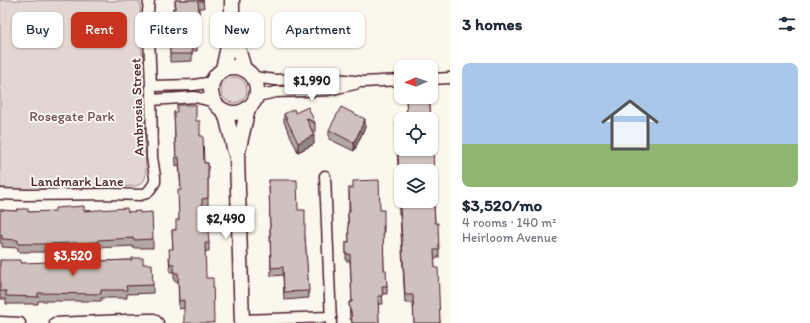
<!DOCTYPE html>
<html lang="en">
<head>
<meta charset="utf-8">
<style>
	body { margin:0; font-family:Itim,sans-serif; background:#f6f6f7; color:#1f2937; height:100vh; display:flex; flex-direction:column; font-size:15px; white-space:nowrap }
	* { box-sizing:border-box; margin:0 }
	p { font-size:13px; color:#747a83 }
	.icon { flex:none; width:22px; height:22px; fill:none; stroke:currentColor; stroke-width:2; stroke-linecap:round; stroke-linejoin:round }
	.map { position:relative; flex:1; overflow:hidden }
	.drawer { display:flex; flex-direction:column; background:#fff; width:360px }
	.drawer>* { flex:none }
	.guide { position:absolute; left:12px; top:12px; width:378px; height:36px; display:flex; gap:8px }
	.needle { width:26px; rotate:268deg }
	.buttons { position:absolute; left:394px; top:60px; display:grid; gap:8px }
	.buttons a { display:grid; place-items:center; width:44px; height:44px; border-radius:8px; background:#fff; box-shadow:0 1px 3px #0004; font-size:20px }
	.price { position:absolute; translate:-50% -34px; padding:0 9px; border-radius:4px; background:#fff; color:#222; font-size:13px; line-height:26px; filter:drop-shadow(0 1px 2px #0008) }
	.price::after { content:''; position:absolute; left:50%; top:24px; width:12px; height:9px; margin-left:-6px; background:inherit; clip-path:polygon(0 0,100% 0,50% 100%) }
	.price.current { background:#c8321e; color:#fff }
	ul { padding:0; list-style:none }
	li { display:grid; align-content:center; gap:8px; height:212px; padding:0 12px }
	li+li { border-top:1px solid #e0e1e3 }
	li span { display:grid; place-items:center; height:124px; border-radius:8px; color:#555 }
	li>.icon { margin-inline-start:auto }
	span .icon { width:72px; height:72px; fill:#fffc; stroke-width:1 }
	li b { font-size:17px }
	h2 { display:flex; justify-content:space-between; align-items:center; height:48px; padding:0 12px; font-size:17px }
	.tag { padding:0 14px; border-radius:8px; background:#fff; box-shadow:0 1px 3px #0004; font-size:14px; line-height:36px }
	.tag.current { background:#c8321e; color:#fff }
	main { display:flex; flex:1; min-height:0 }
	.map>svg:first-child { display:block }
	.green { fill:#e2d7d0; stroke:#967b7e }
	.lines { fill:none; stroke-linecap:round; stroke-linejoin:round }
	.street-casing { stroke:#4a1f2b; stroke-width:13 }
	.secondary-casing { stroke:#4a1f2b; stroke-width:17 }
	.street { stroke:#fbf7ec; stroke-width:10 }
	.secondary { stroke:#fbf7ec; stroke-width:14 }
	.wall { fill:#b2a7a2; stroke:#4a1f2b }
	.shaded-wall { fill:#918884; stroke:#4a1f2b }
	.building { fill:#cfc2bc; stroke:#4a1f2b; fill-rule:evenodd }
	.labels { text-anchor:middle; stroke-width:4; stroke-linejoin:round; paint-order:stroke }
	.street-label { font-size:14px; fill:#4a1f2b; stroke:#fbf7ec }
	.park-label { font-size:14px; fill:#704d54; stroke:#fbf7ec }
</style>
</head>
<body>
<main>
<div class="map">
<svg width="450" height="323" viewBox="0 0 450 323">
	<rect width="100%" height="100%" fill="#fbf7ec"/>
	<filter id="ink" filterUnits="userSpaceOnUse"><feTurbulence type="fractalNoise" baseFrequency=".025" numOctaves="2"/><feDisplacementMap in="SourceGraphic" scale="8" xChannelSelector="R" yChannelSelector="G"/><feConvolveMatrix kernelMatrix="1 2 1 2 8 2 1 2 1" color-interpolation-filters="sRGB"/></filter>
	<g filter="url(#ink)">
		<g class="green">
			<path d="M0,0L140,1L146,172C146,180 143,184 136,186L34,190L0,188Z"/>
			<circle cx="234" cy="90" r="13"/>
		</g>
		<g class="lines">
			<defs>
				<g id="street">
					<polyline points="254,77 275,80 327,78 363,82 401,80"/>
					<polyline points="431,79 450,78"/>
					<polyline points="151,86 194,85 213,82"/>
					<polyline points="257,96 276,92 328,90 355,84"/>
					<polyline points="151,100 195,97 215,102"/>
					<polyline points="325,176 331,323"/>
					<polyline points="0,194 26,195 112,194 140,195 147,193 151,188 155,182 155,177 152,157 151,86 148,12 149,0"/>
					<polyline points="242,320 331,317"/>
					<polyline points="0,322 20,323"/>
					<polyline points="55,323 148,319 154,319 158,323"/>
				</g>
				<g id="secondary">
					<polyline points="233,31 244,69"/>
					<circle cx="234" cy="90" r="23"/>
					<polyline points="223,69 232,29 232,0"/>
					<polyline points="223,110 227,119 235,152"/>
					<polyline points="242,323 237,156 248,108"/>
				</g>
			</defs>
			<use href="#street" class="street-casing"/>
			<use href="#secondary" class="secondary-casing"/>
			<use href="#street" class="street"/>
			<use href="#secondary" class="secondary"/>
		</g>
		<g class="wall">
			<polygon points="175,0 203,0 204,8 199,8 200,34 197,34 197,51 192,51 192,61 170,62 170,35 174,34 173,8 175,8"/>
			<polygon points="406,97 429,97 431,118 433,118 434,138 431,138 431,119 407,119"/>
			<polygon points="174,112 196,121 200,136 204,163 208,163 208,206 203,207 203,219 209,243 209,251 206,251 184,308 179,309 178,281 174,281 174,272 170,272 169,257 173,249 172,230 176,230 179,220 181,190 179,165 176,166"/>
			<polygon points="295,113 315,123 315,132 311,129 314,144 298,152 284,122 284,114"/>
			<polygon points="396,120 434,174 434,182 433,182 435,223 439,250 439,258 434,258 440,323 414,323 413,303 405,303 400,214 399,214 398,198 398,190 399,190"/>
			<polygon points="365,127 354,151 329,139 329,130"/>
			<polygon points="269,180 298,210 305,237 309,298 284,300 283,275 271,276"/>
			<polygon points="349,188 380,210 384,226 384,234 383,234 384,270 387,286 387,294 382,294 383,304 378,304 379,323 352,323 351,319 350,319 349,302 352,302 350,261 346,261 346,242 349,242 348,220 348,212 349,212"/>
			<polygon points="0,210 28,212 84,211 128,212 140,213 153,239 153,248 133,248 133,246 98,248 98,250 47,252 18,252 18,248 2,247 2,243 0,243"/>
			<polygon points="0,260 21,263 50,265 79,264 101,261 132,260 143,264 153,285 153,293 127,294 127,298 101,298 101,301 38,301 38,304 6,304 6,299 0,299"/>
		</g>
		<g class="shaded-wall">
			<polygon points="365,119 365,127 354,151 354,143"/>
			<polygon points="314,135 314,144 298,152 298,143"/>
		</g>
		<g class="building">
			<polygon points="175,0 203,0 204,1 198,1 200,26 197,26 197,44 192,44 192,54 170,54 170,35 175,34 173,8 176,8"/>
			<polygon points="406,97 429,97 431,118 433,118 434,130 431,131 431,119 407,119"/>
			<polygon points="177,105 196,105 196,121 200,121 200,136 203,136 204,163 208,163 208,198 202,199 203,219 207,219 209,243 205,243 206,278 213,278 214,323 184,323 184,300 179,301 178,273 174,273 174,264 170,264 169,249 173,249 172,230 176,230 176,220 179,220 178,190 181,190 179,157 176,157 174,112 177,112"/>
			<polygon points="308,107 315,123 306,118 314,135 298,143 284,114 294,109 295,113"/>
			<polygon points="341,107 365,119 354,143 329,130"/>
			<path d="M396,120H401V149H431V148H433L434,174H432L435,223H438L439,250H434L435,268H438L440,323H414L413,295H405L400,206H399L398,190H400ZM401,171H431V201H401Z"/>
			<polygon points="269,180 297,180 298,210 305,210 305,237 309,291 284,292 283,267 271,268"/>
			<polygon points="379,180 380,210 384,210 384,226 383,226 384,270 386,270 387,286 382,286 383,296 378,296 379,323 352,323 351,311 350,311 349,302 352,302 350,254 346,254 346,242 349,242 348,212 350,212 349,188 353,188 353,181"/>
			<polygon points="84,206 84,211 127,208 128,212 140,211 140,213 152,212 153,239 133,240 133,238 98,240 98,242 47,244 18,244 18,240 2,239 2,235 0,235 0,210 17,211 17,209 28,209 28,212 55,211 55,208"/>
			<polygon points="132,258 143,258 143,264 152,264 153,285 126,286 127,290 101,290 101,294 38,293 38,297 6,296 6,291 0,291 0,260 21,260 21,263 50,262 50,265 79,264 79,259 100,259 101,261 132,260"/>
		</g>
	</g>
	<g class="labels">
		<g class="street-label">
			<text transform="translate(137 107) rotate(-92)" y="5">Ambrosia Street</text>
			<text x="77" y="186">Landmark Lane</text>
		</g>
		<g class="park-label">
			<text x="72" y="121">Rosegate Park</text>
		</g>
	</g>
</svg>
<div class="buttons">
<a><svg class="needle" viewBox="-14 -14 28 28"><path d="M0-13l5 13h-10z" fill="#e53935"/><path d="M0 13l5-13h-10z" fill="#747a83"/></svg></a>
<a><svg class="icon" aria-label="locate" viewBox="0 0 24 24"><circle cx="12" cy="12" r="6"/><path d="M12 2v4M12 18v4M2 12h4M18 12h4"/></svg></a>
<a><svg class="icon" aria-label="layers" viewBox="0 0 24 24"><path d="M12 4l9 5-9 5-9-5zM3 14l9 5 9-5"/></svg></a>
</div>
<b class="price" style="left:312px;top:102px">$1,990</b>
<b class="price" style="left:226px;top:240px">$2,490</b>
<b class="price current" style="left:73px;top:277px">$3,520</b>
<div class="guide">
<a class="tag">Buy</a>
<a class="tag current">Rent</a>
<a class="tag">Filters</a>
<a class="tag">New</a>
<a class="tag">Apartment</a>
</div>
</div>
<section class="drawer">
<h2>3 homes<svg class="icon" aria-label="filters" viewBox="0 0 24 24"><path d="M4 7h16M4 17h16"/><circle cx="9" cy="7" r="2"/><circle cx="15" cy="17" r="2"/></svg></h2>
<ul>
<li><span style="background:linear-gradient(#a9c7e8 65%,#8fb573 0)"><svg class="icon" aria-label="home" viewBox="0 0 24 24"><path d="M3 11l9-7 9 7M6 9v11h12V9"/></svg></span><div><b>$3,520/mo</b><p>4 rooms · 140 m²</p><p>Heirloom Avenue</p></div></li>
</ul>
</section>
</main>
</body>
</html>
